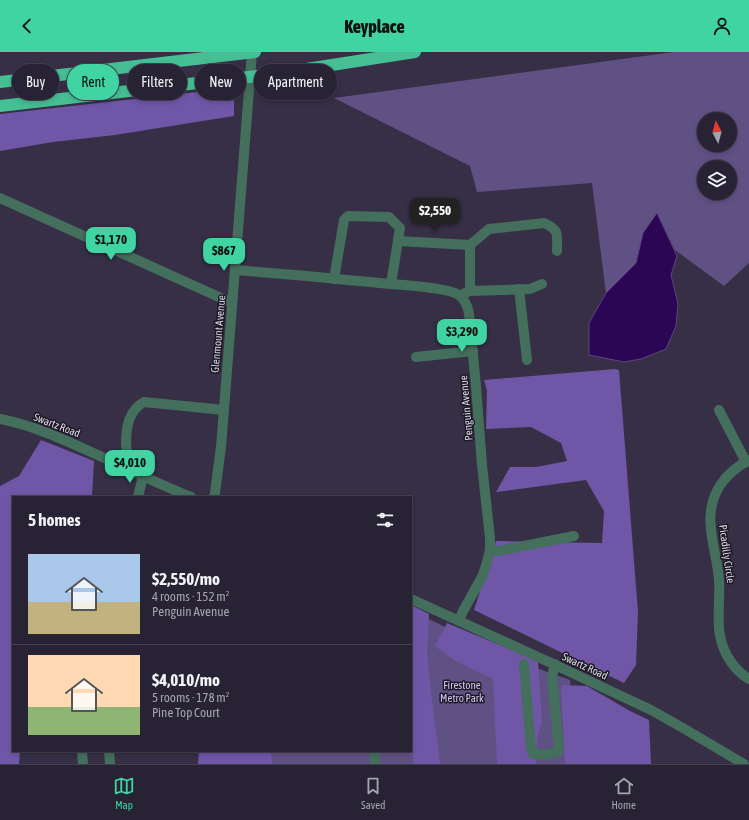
<!DOCTYPE html>
<html lang="en">
<head>
<meta charset="utf-8">
<style>
	body { margin:0; font-family:"Asap Condensed",sans-serif; background:#302b3c; color:#f1f3f6; height:100vh; display:flex; flex-direction:column; font-size:15px; white-space:nowrap }
	* { box-sizing:border-box; margin:0 }
	p { font-size:13px; color:#a5a4ac }
	.icon { flex:none; width:22px; height:22px; fill:none; stroke:currentColor; stroke-width:2; stroke-linecap:round; stroke-linejoin:round }
	.map { position:relative; flex:1; overflow:hidden }
	.details { position:absolute; left:12px; top:444px; width:400px; height:256px; display:flex; flex-direction:column; background:#282334; border-radius:0px; box-shadow:0 2px 6px #0003,0 0 0 1px #44404f }
	.details>* { flex:none }
	.top-card { position:absolute; left:12px; top:12px; width:400px; height:36px; display:flex; gap:8px }
	.needle { width:26px; rotate:354deg }
	.fabs { position:absolute; left:697px; top:60px; display:grid; gap:8px }
	.fabs a { display:grid; place-items:center; width:40px; height:40px; border-radius:50%; background:#282334; box-shadow:0 2px 6px #0003,0 0 0 1px #44404f; font-size:20px }
	.price { position:absolute; translate:-50% -34px; padding:0 9px; border-radius:8px; background:#3fd4a2; color:#111; font-size:13px; line-height:26px; filter:drop-shadow(0 1px 2px #0008) }
	.price::after { content:''; position:absolute; left:50%; top:24px; width:12px; height:9px; margin-left:-6px; background:inherit; clip-path:polygon(0 0,100% 0,50% 100%) }
	.price.active { background:#222; color:#fff }
	ul { padding:0; list-style:none }
	li { display:flex; align-items:center; gap:12px; height:100px; padding:0 16px }
	li+li { border-top:1px solid #44404f }
	li span { display:grid; place-items:center; flex:none; width:112px; height:80px; border-radius:0px; color:#555 }
	li>.icon { margin-inline-start:auto }
	span .icon { width:48px; height:48px; fill:#fffc; stroke-width:1 }
	li b { font-size:17px }
	h2 { display:flex; justify-content:space-between; align-items:center; height:48px; padding:0 16px; font-size:17px }
	.pill { padding:0 14px; border-radius:18px; background:#282334; box-shadow:0 2px 6px #0003,0 0 0 1px #44404f; font-size:14px; line-height:36px }
	.pill.active { background:#3fd4a2; color:#111 }
	header { display:flex; justify-content:space-between; align-items:center; height:52px; padding:0 16px; background:#3fd4a2; color:#111; font-size:18px; font-weight:800 }
	.tab-bar { display:flex; justify-content:space-around; align-items:center; height:56px; border-top:1px solid #44404f; background:#282334; font-size:11px; color:#a5a4ac }
	.tab-bar a { display:grid; justify-items:center; gap:2px }
	.tab-bar .active { color:#3fd4a2 }
	.map>svg:first-child { display:block }
	.green { fill:#605184; fill-rule:evenodd }
	.forest { fill:#7056a7 }
	.water { fill:#2a0654; stroke:#5f4580 }
	.lines { fill:none; stroke-linecap:round; stroke-linejoin:round }
	.minor { stroke:#446f5d; stroke-width:10 }
	.highway { stroke:#46bf94; stroke-width:12 }
	.labels { text-anchor:middle; stroke-width:3; stroke-linejoin:round; paint-order:stroke }
	.street-label { font-size:11px; fill:#dcd8e7; stroke:#1c1924 }
	.park-label { font-size:11px; fill:#d3c8f5; stroke:#1c1924 }
</style>
</head>
<body>
<header><svg class="icon" aria-label="back" viewBox="0 0 24 24"><path d="M15 5l-7 7 7 7"/></svg>Keyplace<svg class="icon" aria-label="person" viewBox="0 0 24 24"><circle cx="12" cy="8" r="4"/><path d="M4 21q1-7 8-7t8 7"/></svg></header>
<div class="map">
<svg width="749" height="712" viewBox="0 0 749 712">
	<rect width="100%" height="100%" fill="#362f46"/>
	<g class="green">
		<path d="M674,0H749V211L724,234L675,198L657,161L643,181L636,211L606,241L592,131L477,140L470,114L334,46ZM704,67H730V93H704ZM704,115H730V141H704Z"/>
		<polygon points="411,558 507,606 515,712 273,712 271,699 411,699"/>
		<polygon points="511,607 570,628 575,712 518,712"/>
	</g>
	<g class="forest">
		<polygon points="234,36 234,64 115,83 53,90 0,99 0,62"/>
		<polygon points="615,317 619,318 638,560 636,613 624,631 474,558 496,489 602,491 604,459 586,428 496,440 510,415 536,415 567,409 561,391 531,375 486,377 487,339 484,328"/>
		<polygon points="41,388 94,409 92,445 13,445 13,699 20,699 19,712 0,712 0,434 19,424"/>
		<polygon points="411,553 429,562 427,600 431,641 440,712 414,712 412,697 411,668"/>
		<polygon points="447,571 538,609 542,668 537,687 536,712 497,712 493,627 454,608 435,594"/>
		<polygon points="561,633 587,634 630,659 649,668 651,712 565,712"/>
		<polygon points="199,699 271,699 273,712 198,712"/>
	</g>
	<polygon class="water" points="657,161 677,204 671,223 678,252 676,274 666,297 641,307 624,310 589,303 589,271 606,241 636,211 643,181"/>
	<g class="lines">
		<g class="minor">
			<polyline points="0,146 232,251"/>
			<path d="M398,189L470,193L489,177L544,171C560,178 557,183 557,199"/>
			<path d="M235,218C287,222 339,227 390,232C405,233 449,236 459,243C465,248 468,255 469,262L476,334L482,413L490,486V498L487,510L483,523L462,561L459,569"/>
			<polyline points="334,227 344,168 348,164 389,165 400,176 391,232"/>
			<polyline points="519,237 527,308"/>
			<polyline points="470,239 530,237 542,232"/>
			<polyline points="465,241 470,239 470,193"/>
			<polyline points="416,305 473,299"/>
			<polyline points="719,358 746,410"/>
			<path d="M0,367C36,374 69,390 102,405C132,419 161,433 191,445"/>
			<path d="M749,408C738,414 728,422 721,432C700,463 716,494 719,527C721,557 712,583 731,610C736,617 742,623 749,627"/>
			<path d="M123,415C124,412 126,409 127,406C127,402 127,397 126,393C126,376 128,359 144,350L224,358"/>
			<polyline points="138,445 143,424"/>
			<polyline points="214,445 215,441 221,395 252,0"/>
			<polyline points="490,498 498,499 574,484"/>
			<polyline points="411,547 549,610 651,658 683,676 744,712"/>
			<path d="M524,612L531,697L533,702C541,702 551,704 558,699L559,697L552,624L555,612"/>
			<polyline points="109,699 110,712"/>
			<polyline points="82,700 83,712"/>
			<polyline points="375,712 375,699"/>
		</g>
		<g class="highway">
			<polyline points="0,30 255,0"/>
			<polyline points="0,54 274,22 415,0"/>
		</g>
	</g>
	<g class="labels">
		<g class="street-label">
			<text transform="translate(218 282) rotate(-85)" y="4">Glenmount Avenue</text>
			<text transform="translate(466 356) rotate(-95)" y="4">Penguin Avenue</text>
			<text transform="translate(57 373) rotate(21)" y="4">Swartz Road</text>
			<text transform="translate(727 502) rotate(82)" y="4">Picadilly Circle</text>
			<text transform="translate(585 614) rotate(25)" y="4">Swartz Road</text>
		</g>
		<g class="park-label">
			<text x="462" y="637">Firestone<tspan x="462" dy="13">Metro Park</tspan></text>
		</g>
	</g>
</svg>
<div class="fabs">
<a><svg class="needle" viewBox="-14 -14 28 28"><path d="M0-13l5 13h-10z" fill="#e53935"/><path d="M0 13l5-13h-10z" fill="#a5a4ac"/></svg></a>
<a><svg class="icon" aria-label="layers" viewBox="0 0 24 24"><path d="M12 4l9 5-9 5-9-5zM3 14l9 5 9-5"/></svg></a>
</div>
<b class="price active" style="left:435px;top:180px">$2,550</b>
<b class="price" style="left:111px;top:209px">$1,170</b>
<b class="price" style="left:224px;top:220px">$867</b>
<b class="price" style="left:462px;top:301px">$3,290</b>
<b class="price" style="left:130px;top:432px">$4,010</b>
<div class="top-card">
<a class="pill">Buy</a>
<a class="pill active">Rent</a>
<a class="pill">Filters</a>
<a class="pill">New</a>
<a class="pill">Apartment</a>
</div>
<section class="details">
<h2>5 homes<svg class="icon" aria-label="filters" viewBox="0 0 24 24"><path d="M4 7h16M4 17h16"/><circle cx="9" cy="7" r="2"/><circle cx="15" cy="17" r="2"/></svg></h2>
<ul>
<li><span style="background:linear-gradient(#a9c7e8 60%,#c2b280 0)"><svg class="icon" aria-label="home" viewBox="0 0 24 24"><path d="M3 11l9-7 9 7M6 9v11h12V9"/></svg></span><div><b>$2,550/mo</b><p>4 rooms · 152 m²</p><p>Penguin Avenue</p></div></li>
<li><span style="background:linear-gradient(#ffd9b3 65%,#8fb573 0)"><svg class="icon" aria-label="home" viewBox="0 0 24 24"><path d="M3 11l9-7 9 7M6 9v11h12V9"/></svg></span><div><b>$4,010/mo</b><p>5 rooms · 178 m²</p><p>Pine Top Court</p></div></li>
</ul>
</section>
</div>
<nav class="tab-bar">
<a class="active"><svg class="icon" aria-label="map" viewBox="0 0 24 24"><path d="M3 6l6-2 6 2 6-2v14l-6 2-6-2-6 2zM9 4v14M15 6v14"/></svg>Map</a>
<a><svg class="icon" aria-label="saved" viewBox="0 0 24 24"><path d="M7 4h10v16l-5-4-5 4z"/></svg>Saved</a>
<a><svg class="icon" aria-label="home" viewBox="0 0 24 24"><path d="M3 11l9-7 9 7M6 9v11h12V9"/></svg>Home</a>
</nav>
</body>
</html>
